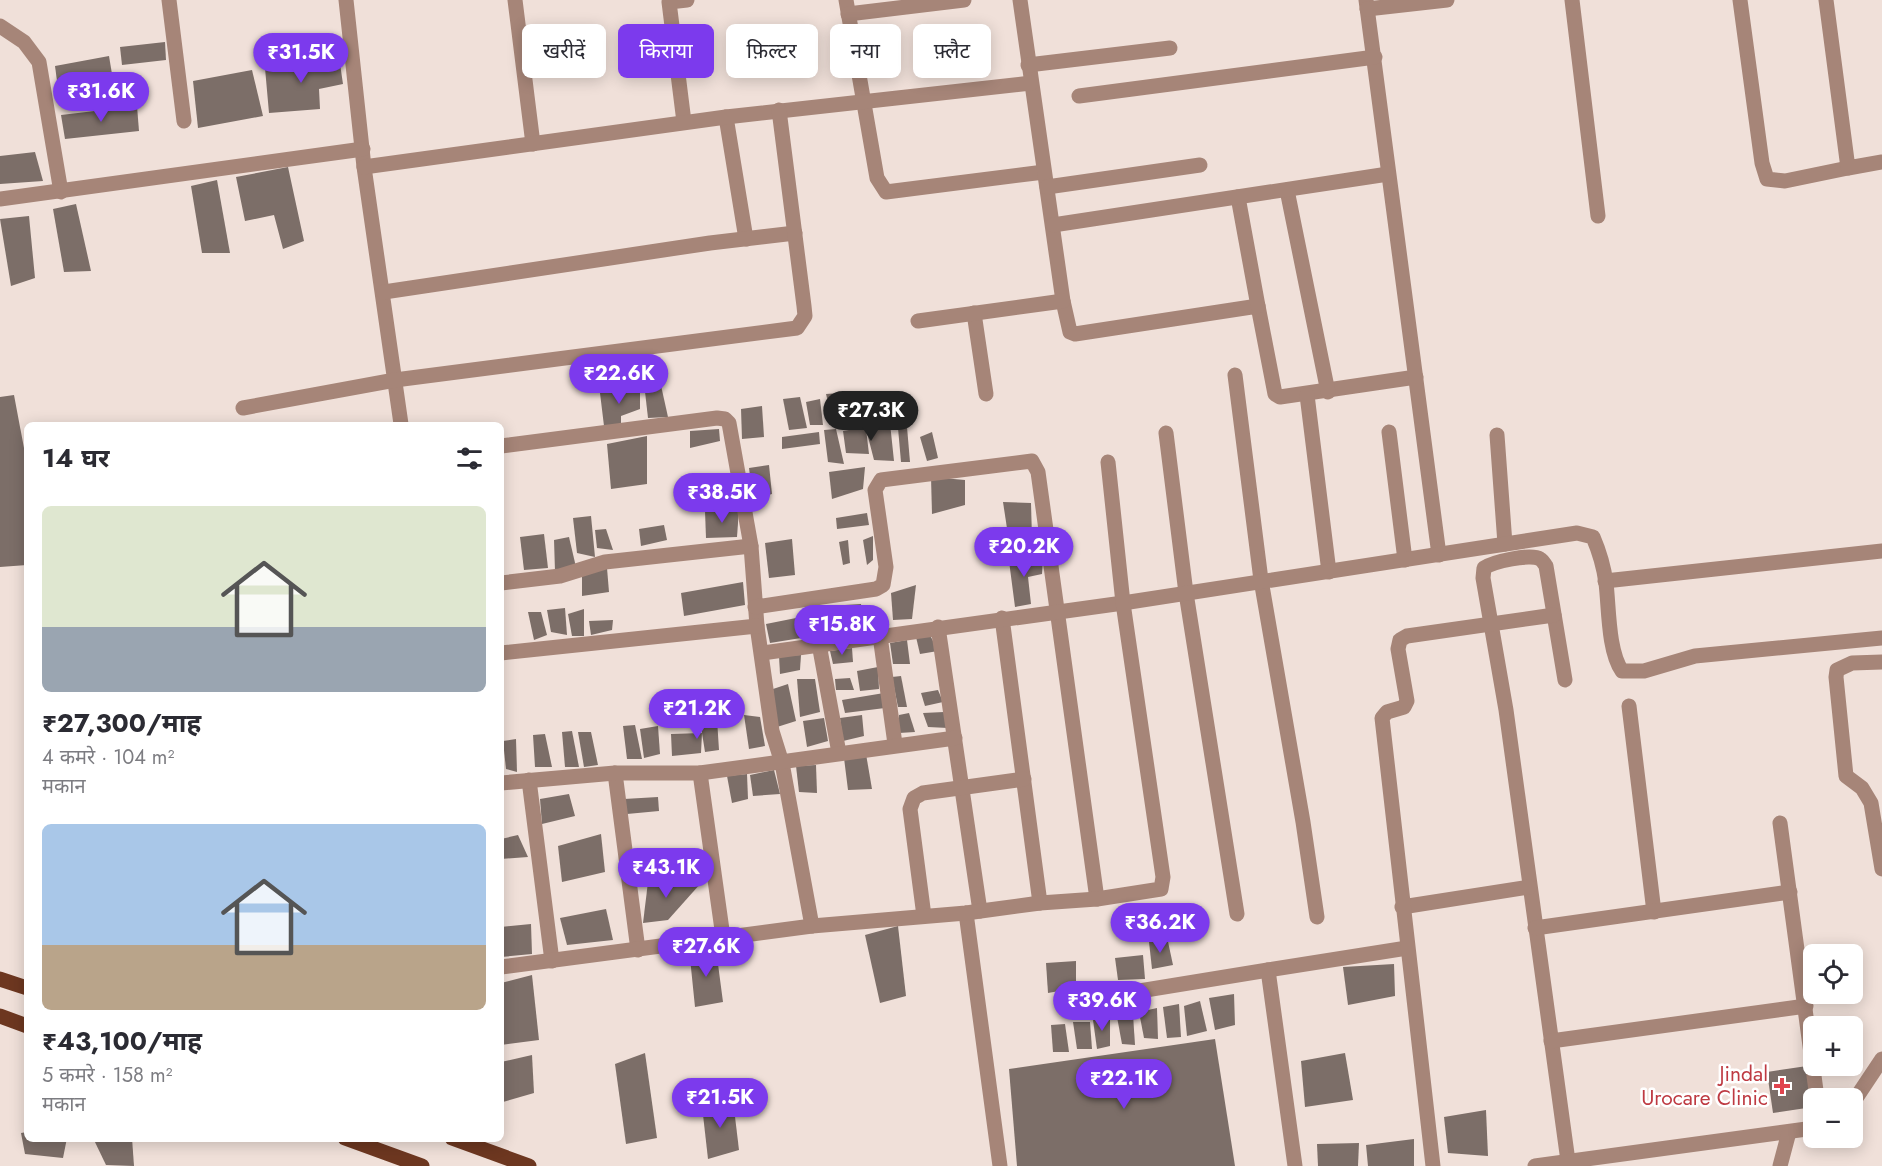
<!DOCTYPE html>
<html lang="hi">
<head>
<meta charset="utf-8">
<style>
	body { margin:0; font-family:Jost,"Noto Sans Devanagari",sans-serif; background:#f7f7f7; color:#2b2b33; height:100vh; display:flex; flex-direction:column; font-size:22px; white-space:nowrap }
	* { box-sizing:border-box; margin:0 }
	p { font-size:20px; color:#7c7c81 }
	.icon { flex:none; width:33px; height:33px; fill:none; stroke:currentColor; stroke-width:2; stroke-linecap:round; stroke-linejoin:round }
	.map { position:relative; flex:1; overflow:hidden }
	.sheet { position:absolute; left:24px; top:422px; width:480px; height:720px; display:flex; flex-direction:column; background:#fff; border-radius:9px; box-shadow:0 3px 15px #0003 }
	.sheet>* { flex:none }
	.top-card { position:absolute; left:522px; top:24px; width:570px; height:54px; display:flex; gap:12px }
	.buttons { position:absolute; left:1803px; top:944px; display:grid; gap:12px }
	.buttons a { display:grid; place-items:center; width:60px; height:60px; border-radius:9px; background:#fff; box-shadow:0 3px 15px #0003; font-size:30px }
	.price { position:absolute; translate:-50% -51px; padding:0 14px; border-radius:21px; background:#7c3aed; color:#fff; font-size:20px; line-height:39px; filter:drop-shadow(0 2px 3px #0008) }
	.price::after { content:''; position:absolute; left:50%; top:36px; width:18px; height:14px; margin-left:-9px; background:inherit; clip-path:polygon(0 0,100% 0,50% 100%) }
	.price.selected { background:#222; color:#fff }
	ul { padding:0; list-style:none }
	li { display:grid; align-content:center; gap:12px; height:318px; padding:0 18px }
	li span { display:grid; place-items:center; height:186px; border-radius:9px; color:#555 }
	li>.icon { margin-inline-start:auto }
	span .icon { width:108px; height:108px; fill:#fffc; stroke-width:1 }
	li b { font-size:26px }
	h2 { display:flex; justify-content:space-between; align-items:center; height:72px; padding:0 18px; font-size:26px }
	.chip { padding:0 21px; border-radius:9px; background:#fff; box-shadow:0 3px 15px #0003; font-size:21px; line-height:54px }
	.chip.selected { background:#7c3aed; color:#fff }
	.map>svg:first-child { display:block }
	.building { fill:#7c6e68 }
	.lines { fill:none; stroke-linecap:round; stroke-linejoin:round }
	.minor { stroke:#a68578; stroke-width:15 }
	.major { stroke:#6d3720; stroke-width:15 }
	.health-dot { fill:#e0444e; stroke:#fff; stroke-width:2 }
	.labels { text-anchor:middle; stroke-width:5; stroke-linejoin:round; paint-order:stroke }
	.health-label { font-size:21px; fill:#be3a42; stroke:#fff; text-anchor:end }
</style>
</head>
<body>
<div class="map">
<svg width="1882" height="1166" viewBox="0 0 1882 1166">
	<rect width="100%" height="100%" fill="#f0e0d9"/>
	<g class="building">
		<polygon points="165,42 166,60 122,65 120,47"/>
		<polygon points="109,56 115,92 59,96 55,66"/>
		<polygon points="339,57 343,84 319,89 320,109 269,113 265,68"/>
		<polygon points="252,70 263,116 198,128 193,81"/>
		<polygon points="137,106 139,131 65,139 61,115"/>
		<polygon points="35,152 43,181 0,184 0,156"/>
		<polygon points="288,167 304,241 283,249 274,215 245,221 236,177"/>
		<polygon points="217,180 230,253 202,253 191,186"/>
		<polygon points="76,204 91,271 64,272 53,209"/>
		<polygon points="29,216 35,278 11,286 0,219"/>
		<polygon points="660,381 668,417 648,418 644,383"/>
		<polygon points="640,387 640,409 621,416 621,424 604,426 600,393"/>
		<polygon points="840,393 846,417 833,422 826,394"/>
		<polygon points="14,395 27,464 27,565 0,567 0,397"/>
		<polygon points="800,397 807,428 789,430 783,399"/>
		<polygon points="820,399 823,425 810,425 806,402"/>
		<polygon points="762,406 764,437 742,439 741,409"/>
		<polygon points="890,423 894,461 874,460 866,429 869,454 846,453 843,431"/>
		<polygon points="907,427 910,462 901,462 898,428"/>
		<polygon points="719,429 720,441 690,448 690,431"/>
		<polygon points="836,429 844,464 828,462 824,430"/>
		<polygon points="819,432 820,444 782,449 782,437"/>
		<polygon points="932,432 938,458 927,461 920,437"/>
		<polygon points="647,436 647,484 611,489 607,444"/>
		<polygon points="769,465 772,494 753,499 749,468"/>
		<polygon points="865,467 863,489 832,499 829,472"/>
		<polygon points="931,477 965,480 965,505 932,514"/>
		<polygon points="1003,502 1031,503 1032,538 1010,548"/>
		<polygon points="739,509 737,537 706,538 705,511"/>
		<polygon points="867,513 869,525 837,529 836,518"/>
		<polygon points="591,516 595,557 577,553 573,518"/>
		<polygon points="664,525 667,540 641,546 639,529"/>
		<polygon points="606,529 613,550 597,548 595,530"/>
		<polygon points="544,534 548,568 524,570 520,537"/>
		<polygon points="873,536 873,560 867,565 863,540"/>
		<polygon points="569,537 576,567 555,572 554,540"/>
		<polygon points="792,539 795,575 769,578 765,543"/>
		<polygon points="848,540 850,563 843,565 839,542"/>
		<polygon points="1043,557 1042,574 1028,577 1031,604 1015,607 1009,561"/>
		<polygon points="607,568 609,592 582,596 582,575"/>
		<polygon points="743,582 745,605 684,616 681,593"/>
		<polygon points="916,585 912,619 893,620 891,593"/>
		<polygon points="861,604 865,630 847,630 845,605"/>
		<polygon points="565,608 567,635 551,632 547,610"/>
		<polygon points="584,609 584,636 572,636 568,614"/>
		<polygon points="528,612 541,612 547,635 534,640"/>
		<polygon points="796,618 801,638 770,643 766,624"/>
		<polygon points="613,620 612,630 591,635 589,621"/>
		<polygon points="930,635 938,651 920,654 916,637"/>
		<polygon points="907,640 910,664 893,664 890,643"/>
		<polygon points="852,648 853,662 833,664 830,651"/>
		<polygon points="801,655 800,670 780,674 779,656"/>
		<polygon points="878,667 879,689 860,691 857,671"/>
		<polygon points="901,676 907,707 898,707 892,677"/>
		<polygon points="850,678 854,690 836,690 835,679"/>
		<polygon points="797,679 815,679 820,712 800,717"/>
		<polygon points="788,684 796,721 777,727 773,689"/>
		<polygon points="938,690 943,702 925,706 921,693"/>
		<polygon points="884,693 885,708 845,713 842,700"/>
		<polygon points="944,712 948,728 928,727 923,713"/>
		<polygon points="909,713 915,732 899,733 899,715"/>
		<polygon points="744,715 760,717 765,746 749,749"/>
		<polygon points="862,715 864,736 843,741 840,718"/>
		<polygon points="824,718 828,741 807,747 803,721"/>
		<polygon points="717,719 719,750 705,752 702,733 701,753 672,756 671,734 702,733 701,721"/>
		<polygon points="635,725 642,759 627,759 623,726"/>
		<polygon points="658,726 660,754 644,758 640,729"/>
		<polygon points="572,731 579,767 565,767 562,732"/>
		<polygon points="578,732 591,732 598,765 584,767"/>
		<polygon points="545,734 552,767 535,767 533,735"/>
		<polygon points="516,739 517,772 506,769 503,741"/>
		<polygon points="866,754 872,789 848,790 844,758"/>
		<polygon points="816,765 817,793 799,792 796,766"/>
		<polygon points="774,770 780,794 753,796 750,775"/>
		<polygon points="747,774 748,799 732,803 727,776"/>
		<polygon points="569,794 575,816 542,824 540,799"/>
		<polygon points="658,797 659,811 627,814 624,799"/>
		<polygon points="601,834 605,872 562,882 558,846"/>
		<polygon points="518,835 528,857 501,859 501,839"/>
		<polygon points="648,882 701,883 668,920 643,923"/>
		<polygon points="606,909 613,940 567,945 560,918"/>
		<polygon points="531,924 532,954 501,957 501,927"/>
		<polygon points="898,926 906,996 880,1003 865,935"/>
		<polygon points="1167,937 1173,965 1152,969 1149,942"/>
		<polygon points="716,949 723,1002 695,1007 690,958 686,955"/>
		<polygon points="1143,955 1145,979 1118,980 1115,958"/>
		<polygon points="1076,961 1076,988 1048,993 1046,963"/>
		<polygon points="1394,964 1395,996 1348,1005 1343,967"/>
		<polygon points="532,975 539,1040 501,1045 501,983"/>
		<polygon points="1234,994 1235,1025 1215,1030 1209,998"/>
		<polygon points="1200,1001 1207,1031 1187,1036 1184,1006"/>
		<polygon points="1179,1004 1181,1037 1167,1038 1163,1007"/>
		<polygon points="1157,1008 1158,1039 1144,1038 1139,1012"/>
		<polygon points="1133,1014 1135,1045 1122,1044 1117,1017"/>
		<polygon points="1110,1017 1110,1046 1097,1049 1093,1020"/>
		<polygon points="1073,1022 1090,1022 1092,1049 1077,1049"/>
		<polygon points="1065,1024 1069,1052 1053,1052 1051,1025"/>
		<polygon points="1215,1039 1235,1166 1017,1166 1009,1069"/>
		<polygon points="645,1053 657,1138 626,1144 615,1064"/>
		<polygon points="1345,1053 1353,1100 1305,1107 1301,1061"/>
		<polygon points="532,1055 534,1093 503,1102 501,1062"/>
		<polygon points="1807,1066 1813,1107 1773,1113 1767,1072"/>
		<polygon points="733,1100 739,1150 708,1159 702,1106"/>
		<polygon points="1486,1110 1488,1156 1448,1153 1444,1117"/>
		<polygon points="27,1132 27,1138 67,1138 63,1158 25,1154 21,1133"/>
		<polygon points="93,1138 132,1138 134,1166 106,1165"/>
		<polygon points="1414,1139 1414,1166 1368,1166 1366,1145"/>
		<polygon points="1359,1143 1358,1166 1318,1166 1317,1144"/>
	</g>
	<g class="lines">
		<g class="minor">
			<polyline points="169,0 184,121"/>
			<polyline points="346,0 364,167 401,424"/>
			<polyline points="515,0 533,144"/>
			<polyline points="846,0 877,178 886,192 1044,172"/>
			<polyline points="1020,0 1063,301 1070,332 1075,334 1258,306 1275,394 1280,397 1416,377"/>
			<polyline points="1366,0 1439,555"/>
			<polyline points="1572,0 1598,216"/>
			<polyline points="1740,0 1762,163 1767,179 1785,181 1848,168"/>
			<polyline points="1826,0 1848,168 1882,162"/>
			<polyline points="1367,9 1447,0"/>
			<polyline points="848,14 964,0"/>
			<polyline points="0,26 24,42 39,62 61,192"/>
			<polyline points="1028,65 1170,48"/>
			<polyline points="1079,96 1375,57"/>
			<polyline points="726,117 746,239"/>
			<polyline points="684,122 669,2 687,0"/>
			<polyline points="364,167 726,117 1031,83"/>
			<polyline points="1047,187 1200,165"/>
			<polyline points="1287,190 1328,392"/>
			<polyline points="1238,197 1258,306"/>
			<polyline points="0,199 363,149"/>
			<polyline points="1053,225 1388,174"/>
			<polyline points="384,292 710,243 795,233"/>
			<polyline points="974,313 986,394"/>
			<polyline points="918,321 1063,301"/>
			<polyline points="1235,375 1261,580 1303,822 1317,917"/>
			<polyline points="1307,395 1329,572"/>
			<polyline points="243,408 395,380 797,328 805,316 804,306 779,110"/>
			<polyline points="1389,432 1405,560"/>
			<polyline points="1166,433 1186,593 1237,914"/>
			<polyline points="1497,435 1505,544"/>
			<polyline points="501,446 717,418 725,419 729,423 751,546 757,626 772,731 782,763 812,926"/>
			<polyline points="1605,581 1882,551"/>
			<polyline points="501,583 560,576 605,562 751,546"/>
			<polyline points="755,607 876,589 883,585 886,567 875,490 881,480 1032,461 1038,472 1097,899"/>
			<polyline points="1002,618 1040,903"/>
			<polyline points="938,627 980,911"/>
			<polyline points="880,636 895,744"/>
			<polyline points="819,644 839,753"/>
			<polyline points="501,653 757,626"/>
			<path d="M762,653L1123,603L1577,533L1593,537C1599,551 1604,568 1606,583C1609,608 1608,651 1622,671H1644L1695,656L1882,638"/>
			<polyline points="1882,662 1852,663 1837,670 1836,677 1846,776 1862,788 1871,803 1882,869"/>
			<path d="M1565,680L1546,566C1545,565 1542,559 1540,559C1531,553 1492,562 1484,568L1483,578L1506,710L1568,1161"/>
			<polyline points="1629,706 1654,912"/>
			<polyline points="615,773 638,950"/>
			<polyline points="700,773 723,937"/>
			<polyline points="529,780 552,961"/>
			<polyline points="501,783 615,773 700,773 955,738"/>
			<polyline points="1780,823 1817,1098"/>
			<polyline points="1402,907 1529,887"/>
			<polyline points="966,913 1000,1166"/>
			<polyline points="924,916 910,809 914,798 923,793 1024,779"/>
			<polyline points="1535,928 1790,892"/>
			<polyline points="501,967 812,926 966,913 1040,903 1097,899 1161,889 1163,877 1123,603 1108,462"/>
			<polyline points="1268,970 1407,948"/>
			<polyline points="1072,1002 1268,970 1295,1166"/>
			<polyline points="1551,1041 1806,1006"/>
			<polyline points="1852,1104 1882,1059"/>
			<polyline points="1433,1166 1382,718 1387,712 1404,707 1407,701 1398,649 1400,640 1407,636 1554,615"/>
			<polyline points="1535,1166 1814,1128"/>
			<polyline points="1780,1166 1789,1132"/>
		</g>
		<g class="major">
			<polyline points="0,979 27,988"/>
			<polyline points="0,1016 27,1026"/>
			<polyline points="345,1138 422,1166"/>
			<polyline points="452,1138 529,1166"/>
		</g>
	</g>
	<path class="health-dot" d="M1779 1077h6v6h6v6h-6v6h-6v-6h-6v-6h6z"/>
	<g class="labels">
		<g class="health-label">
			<text x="1768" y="1081">Jindal<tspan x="1768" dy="24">Urocare Clinic</tspan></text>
		</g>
	</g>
</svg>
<div class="buttons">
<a><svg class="icon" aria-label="locate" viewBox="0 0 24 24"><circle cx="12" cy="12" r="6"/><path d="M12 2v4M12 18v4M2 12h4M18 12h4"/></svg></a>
<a>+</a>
<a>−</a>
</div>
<b class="price" style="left:301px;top:84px">₹31.5K</b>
<b class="price" style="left:101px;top:123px">₹31.6K</b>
<b class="price" style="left:619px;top:405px">₹22.6K</b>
<b class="price selected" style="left:871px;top:442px">₹27.3K</b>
<b class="price" style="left:722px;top:524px">₹38.5K</b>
<b class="price" style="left:1024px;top:578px">₹20.2K</b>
<b class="price" style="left:842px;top:656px">₹15.8K</b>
<b class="price" style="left:697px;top:740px">₹21.2K</b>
<b class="price" style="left:666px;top:899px">₹43.1K</b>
<b class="price" style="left:1160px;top:954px">₹36.2K</b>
<b class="price" style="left:706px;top:978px">₹27.6K</b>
<b class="price" style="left:1102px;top:1032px">₹39.6K</b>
<b class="price" style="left:1124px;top:1110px">₹22.1K</b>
<b class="price" style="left:720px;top:1129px">₹21.5K</b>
<div class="top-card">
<a class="chip">खरीदें</a>
<a class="chip selected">किराया</a>
<a class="chip">फ़िल्टर</a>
<a class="chip">नया</a>
<a class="chip">फ़्लैट</a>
</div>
<section class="sheet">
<h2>14 घर<svg class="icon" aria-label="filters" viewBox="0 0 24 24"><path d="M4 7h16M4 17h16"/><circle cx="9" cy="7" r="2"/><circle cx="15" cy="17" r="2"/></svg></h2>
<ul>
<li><span style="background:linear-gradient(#dfe7d0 65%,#9aa5b1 0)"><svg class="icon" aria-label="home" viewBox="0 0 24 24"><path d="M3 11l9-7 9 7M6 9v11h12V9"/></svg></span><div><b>₹27,300/माह</b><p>4 कमरे · 104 m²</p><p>मकान</p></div></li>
<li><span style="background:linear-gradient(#a9c7e8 65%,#b9a48a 0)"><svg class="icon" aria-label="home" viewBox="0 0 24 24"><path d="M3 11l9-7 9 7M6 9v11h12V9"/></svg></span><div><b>₹43,100/माह</b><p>5 कमरे · 158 m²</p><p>मकान</p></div></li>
</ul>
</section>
</div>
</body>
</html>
